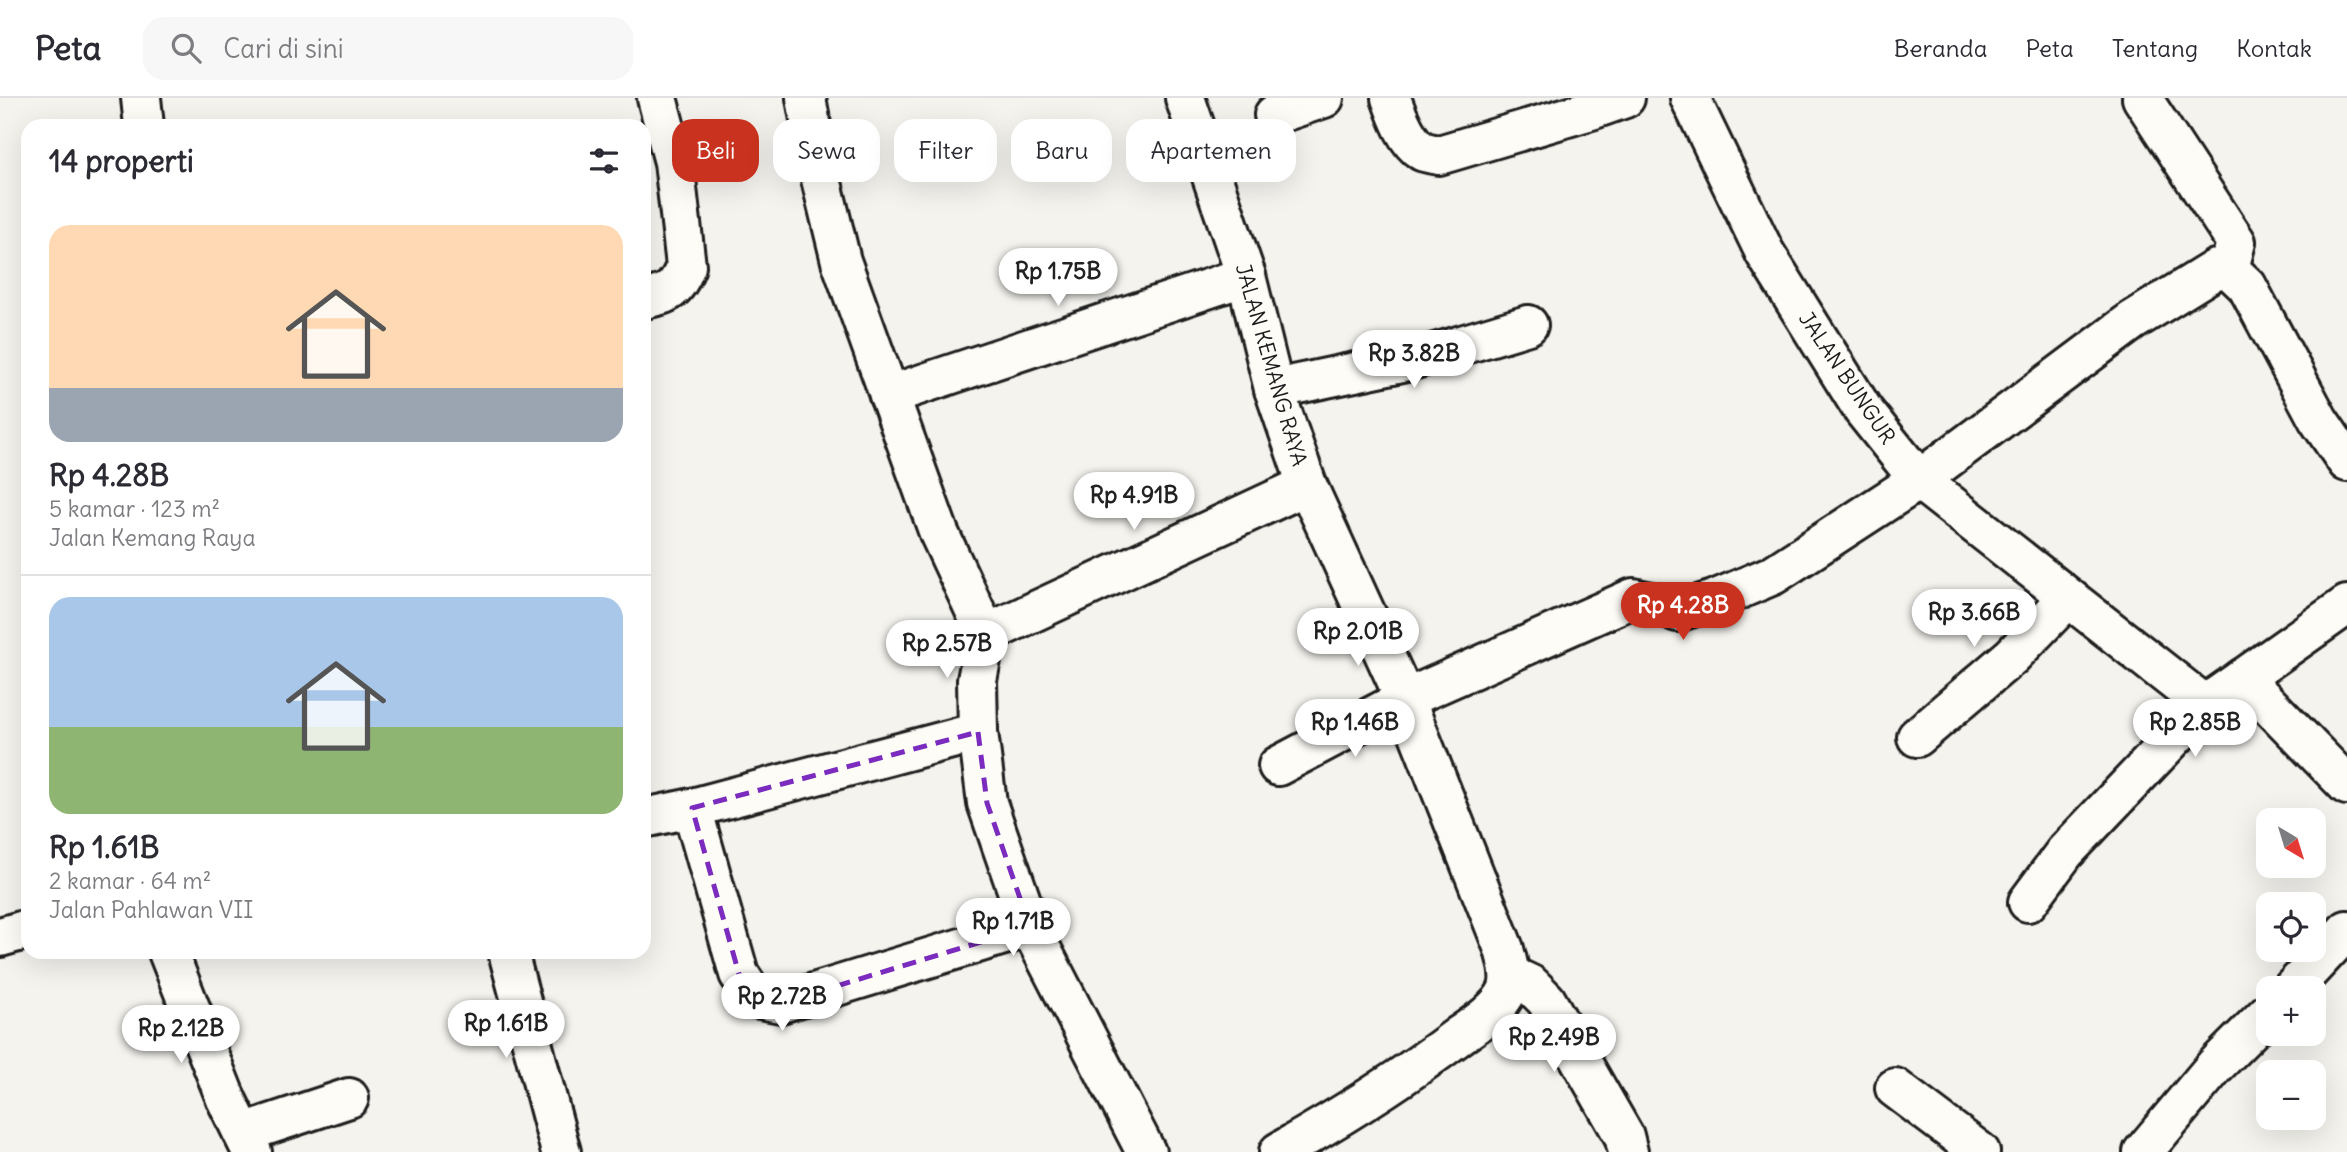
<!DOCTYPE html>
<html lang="id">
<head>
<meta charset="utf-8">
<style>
	body { margin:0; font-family:Delius,sans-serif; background:#f7f7f7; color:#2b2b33; height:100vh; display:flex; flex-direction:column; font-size:26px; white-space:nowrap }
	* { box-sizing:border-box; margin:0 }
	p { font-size:23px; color:#7c7c81 }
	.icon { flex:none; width:38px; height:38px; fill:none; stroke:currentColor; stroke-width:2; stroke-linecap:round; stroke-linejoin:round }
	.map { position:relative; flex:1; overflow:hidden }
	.drawer { position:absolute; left:21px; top:21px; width:630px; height:840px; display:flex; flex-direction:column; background:#fff; border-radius:21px; box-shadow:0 7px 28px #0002 }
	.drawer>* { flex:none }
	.guide { position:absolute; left:672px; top:21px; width:665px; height:63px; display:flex; gap:14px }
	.needle { width:46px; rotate:142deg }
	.controls { position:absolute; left:2256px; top:710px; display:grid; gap:14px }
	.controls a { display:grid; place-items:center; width:70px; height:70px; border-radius:14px; background:#fff; box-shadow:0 7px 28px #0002; font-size:35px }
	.price { position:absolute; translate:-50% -60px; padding:0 16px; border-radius:24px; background:#fff; color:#222; font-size:23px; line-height:46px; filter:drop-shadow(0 2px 4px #0008) }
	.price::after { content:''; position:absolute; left:50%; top:42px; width:21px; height:16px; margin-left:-10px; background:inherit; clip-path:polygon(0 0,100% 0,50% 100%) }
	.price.current { background:#c8321e; color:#fff }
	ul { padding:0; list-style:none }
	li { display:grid; align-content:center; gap:14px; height:371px; padding:0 28px }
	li+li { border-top:2px solid #e1e1e2 }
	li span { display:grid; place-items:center; height:217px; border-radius:21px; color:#555 }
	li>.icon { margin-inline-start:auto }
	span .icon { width:126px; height:126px; fill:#fffc; stroke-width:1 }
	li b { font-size:30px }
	h2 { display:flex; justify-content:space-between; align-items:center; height:84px; padding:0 28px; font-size:30px }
	.tag { padding:0 24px; border-radius:21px; background:#fff; box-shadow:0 7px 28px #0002; font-size:24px; line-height:63px }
	.tag.current { background:#c8321e; color:#fff }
	header { display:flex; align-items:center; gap:42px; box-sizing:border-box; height:98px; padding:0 35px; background:#fff; border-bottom:2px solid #e1e1e2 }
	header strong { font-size:33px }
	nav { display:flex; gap:38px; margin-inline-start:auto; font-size:24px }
	.search { width:490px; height:63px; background:#f7f7f7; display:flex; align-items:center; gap:18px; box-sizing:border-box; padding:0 24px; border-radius:21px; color:#7c7c81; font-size:26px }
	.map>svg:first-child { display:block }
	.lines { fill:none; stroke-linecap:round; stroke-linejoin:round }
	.minor-casing { stroke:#1c1c1c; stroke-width:44 }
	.minor { stroke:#fdfcf7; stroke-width:38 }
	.marked { fill:none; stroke:#7b2cbf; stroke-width:5; stroke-dasharray:14 9; stroke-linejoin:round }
	.labels { text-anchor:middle; stroke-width:7; stroke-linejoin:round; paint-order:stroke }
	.street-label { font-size:21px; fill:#1c1c1c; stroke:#fdfcf7 }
</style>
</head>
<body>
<header>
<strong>Peta</strong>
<div class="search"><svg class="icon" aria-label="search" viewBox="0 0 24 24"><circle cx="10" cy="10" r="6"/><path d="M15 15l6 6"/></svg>Cari di sini</div>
<nav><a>Beranda</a><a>Peta</a><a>Tentang</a><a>Kontak</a></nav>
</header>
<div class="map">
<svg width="2347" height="1054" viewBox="0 0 2347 1054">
	<rect width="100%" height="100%" fill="#f4f3ee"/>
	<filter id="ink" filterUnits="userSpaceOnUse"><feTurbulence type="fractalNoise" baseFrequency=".0143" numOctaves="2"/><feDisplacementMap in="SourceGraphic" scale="14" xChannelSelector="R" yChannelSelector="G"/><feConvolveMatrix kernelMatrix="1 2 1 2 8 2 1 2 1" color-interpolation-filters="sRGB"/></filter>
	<g filter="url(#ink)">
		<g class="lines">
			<defs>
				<g id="minor">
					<polyline points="141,0 144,28"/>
					<polyline points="806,0 821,81 841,163 939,435 986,536 977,582 978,634 987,705 1030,829 1146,1054"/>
					<path d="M1185,0L1246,178L1274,291L1307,387L1405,601L1504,851C1507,864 1513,879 1507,893C1499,911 1476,926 1460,937C1403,980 1341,1019 1279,1054"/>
					<path d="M1391,0C1397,17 1406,43 1422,53C1427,55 1434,56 1439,57L1591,12L1625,0"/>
					<polyline points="1690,0 1765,155 1863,312 1919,382 2205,607"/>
					<polyline points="2142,0 2236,144 2229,171"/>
					<polyline points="1274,17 1324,0"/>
					<path d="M644,201C669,196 676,193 686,168L674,64L657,0"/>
					<polyline points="1274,291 1412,262 1528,227"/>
					<polyline points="889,297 1246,178"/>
					<polyline points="986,536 1307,387"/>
					<polyline points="2243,580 2347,687"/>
					<polyline points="1917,639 2012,558 2067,501"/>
					<polyline points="1278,668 1405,601 1633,500 1655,505 1677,514 1714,502 1773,477 1919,382 2132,223 2216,171 2229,171 2247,188 2318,321 2347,364"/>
					<polyline points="692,710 739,876 755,900 781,905 1030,829"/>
					<polyline points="644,720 692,710 978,634"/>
					<polyline points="2028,804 2065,754 2205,607 2347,507"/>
					<polyline points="0,839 28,831"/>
					<polyline points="168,854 226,1001 252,1054"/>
					<polyline points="508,854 561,1054"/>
					<polyline points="1510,877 1531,887 1546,902 1624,1038 1628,1054"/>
					<polyline points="2292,891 2347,832"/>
					<polyline points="1895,990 1980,1054"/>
					<polyline points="243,1035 349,1000"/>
					<polyline points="2143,1054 2215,968 2268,915"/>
				</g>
			</defs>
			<use href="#minor" class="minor-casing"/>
			<use href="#minor" class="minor"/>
		</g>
	</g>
	<path class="marked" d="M978,634L987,705L1030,829L781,905L755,900L739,876L692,710Z"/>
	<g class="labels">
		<g class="street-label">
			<text transform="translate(1271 267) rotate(74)" y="7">JALAN KEMANG RAYA</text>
			<text transform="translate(1847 280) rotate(56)" y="7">JALAN BUNGUR</text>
		</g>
	</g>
</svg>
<div class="controls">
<a><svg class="needle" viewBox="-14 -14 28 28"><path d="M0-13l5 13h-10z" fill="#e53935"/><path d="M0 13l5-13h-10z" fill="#7c7c81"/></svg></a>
<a><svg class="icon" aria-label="locate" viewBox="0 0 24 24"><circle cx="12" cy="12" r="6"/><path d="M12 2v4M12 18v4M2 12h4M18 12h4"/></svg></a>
<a>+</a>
<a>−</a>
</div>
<b class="price" style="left:1058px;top:210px">Rp 1.75B</b>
<b class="price" style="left:1414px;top:292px">Rp 3.82B</b>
<b class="price" style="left:1134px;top:434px">Rp 4.91B</b>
<b class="price current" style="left:1683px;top:544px">Rp 4.28B</b>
<b class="price" style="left:1974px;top:551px">Rp 3.66B</b>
<b class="price" style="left:1358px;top:570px">Rp 2.01B</b>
<b class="price" style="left:947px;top:582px">Rp 2.57B</b>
<b class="price" style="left:1355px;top:661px">Rp 1.46B</b>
<b class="price" style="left:2195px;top:661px">Rp 2.85B</b>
<b class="price" style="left:1013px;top:860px">Rp 1.71B</b>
<b class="price" style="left:782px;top:935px">Rp 2.72B</b>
<b class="price" style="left:506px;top:962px">Rp 1.61B</b>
<b class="price" style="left:181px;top:967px">Rp 2.12B</b>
<b class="price" style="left:1554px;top:976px">Rp 2.49B</b>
<div class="guide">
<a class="tag current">Beli</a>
<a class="tag">Sewa</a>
<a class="tag">Filter</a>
<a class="tag">Baru</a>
<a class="tag">Apartemen</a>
</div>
<section class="drawer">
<h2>14 properti<svg class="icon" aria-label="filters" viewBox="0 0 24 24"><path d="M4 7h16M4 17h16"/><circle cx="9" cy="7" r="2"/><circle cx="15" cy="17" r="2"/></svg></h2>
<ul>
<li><span style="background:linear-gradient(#ffd9b3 75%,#9aa5b1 0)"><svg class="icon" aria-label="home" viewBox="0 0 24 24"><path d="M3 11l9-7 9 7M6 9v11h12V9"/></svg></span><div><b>Rp 4.28B</b><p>5 kamar · 123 m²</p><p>Jalan Kemang Raya</p></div></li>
<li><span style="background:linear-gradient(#a9c7e8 60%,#8fb573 0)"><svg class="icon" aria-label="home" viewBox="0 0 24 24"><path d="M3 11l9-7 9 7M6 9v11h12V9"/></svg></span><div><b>Rp 1.61B</b><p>2 kamar · 64 m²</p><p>Jalan Pahlawan VII</p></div></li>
</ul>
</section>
</div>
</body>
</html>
